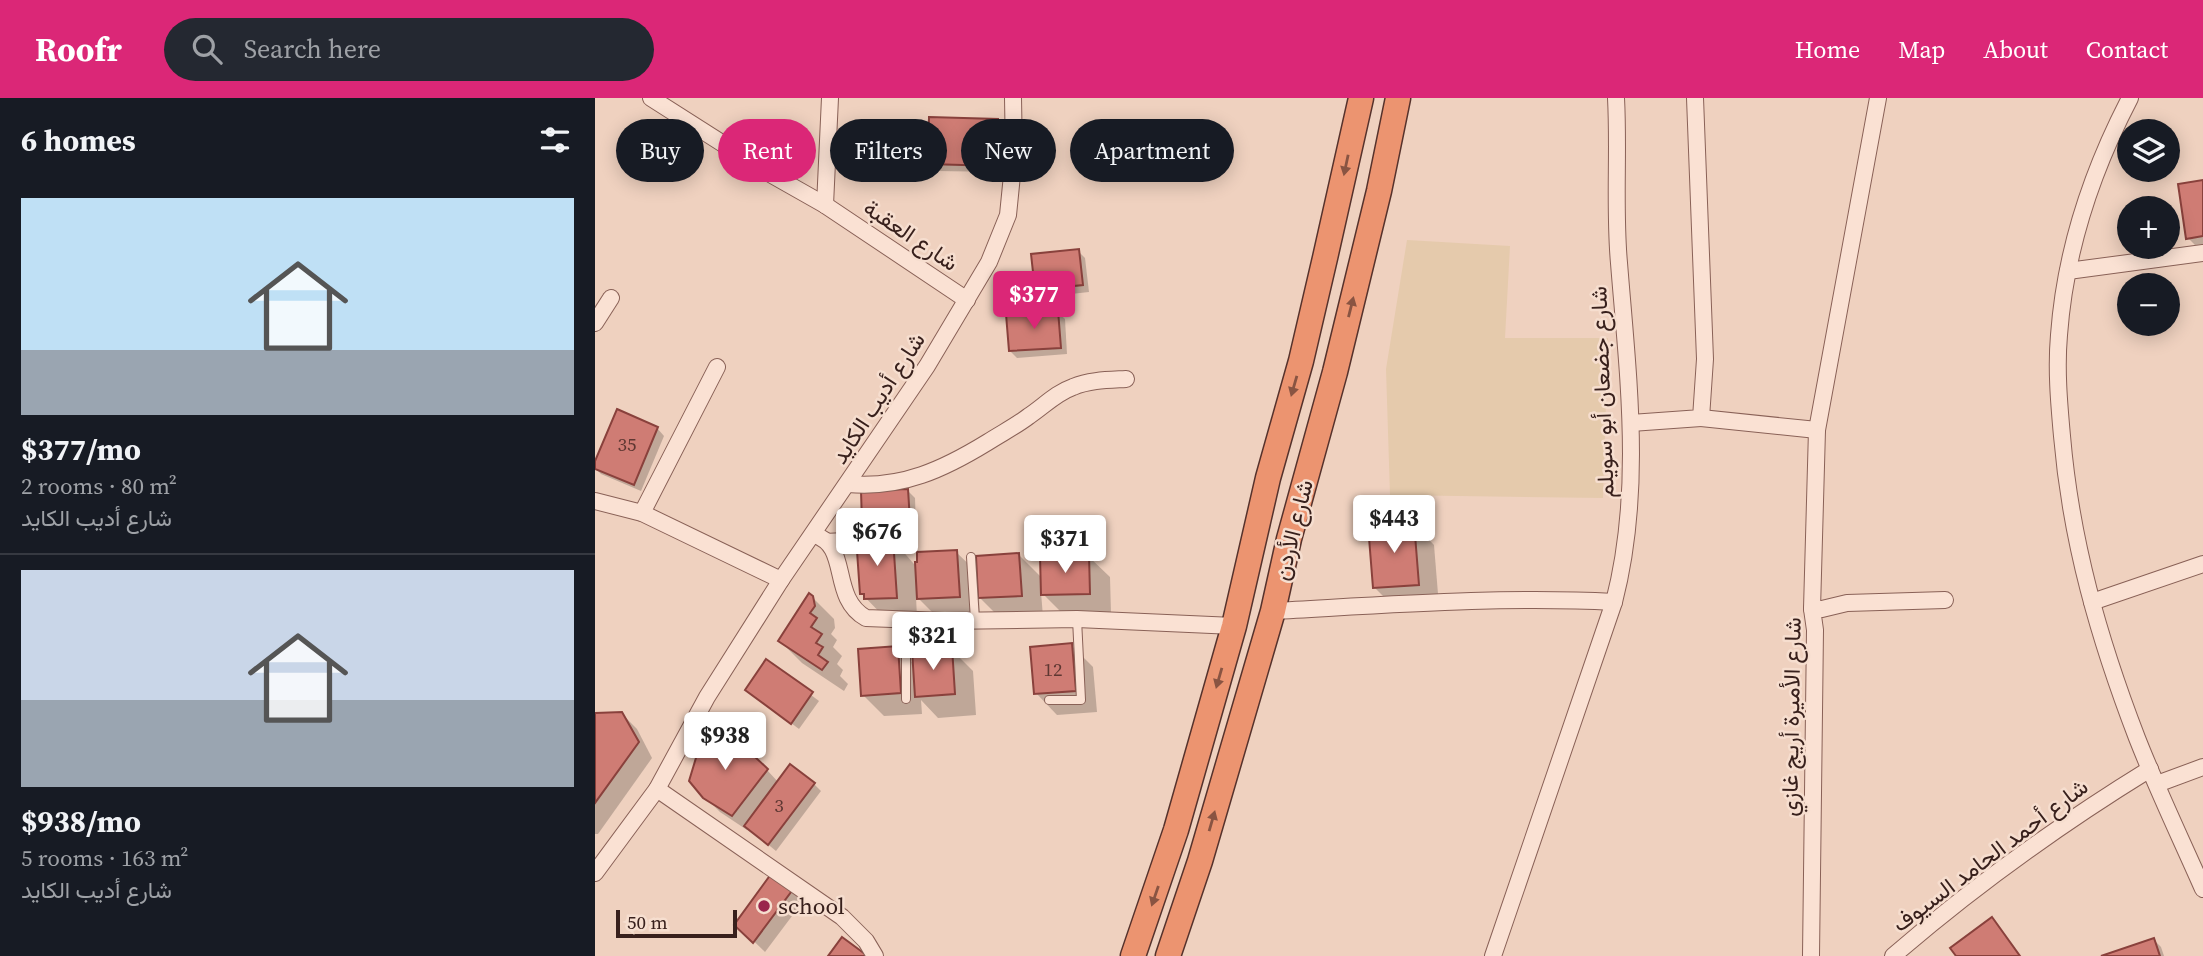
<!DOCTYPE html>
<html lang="en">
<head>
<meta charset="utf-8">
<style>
	body { margin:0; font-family:"Source Serif 4",Vazirmatn,serif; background:#242831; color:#f1f3f6; height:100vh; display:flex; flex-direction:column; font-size:26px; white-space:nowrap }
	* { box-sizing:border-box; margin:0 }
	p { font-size:23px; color:#9ea1a6 }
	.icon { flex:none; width:38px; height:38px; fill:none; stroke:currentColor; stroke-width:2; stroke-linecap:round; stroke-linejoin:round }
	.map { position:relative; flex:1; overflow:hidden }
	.side { display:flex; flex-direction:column; background:#171b24; width:595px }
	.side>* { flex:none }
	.guide { position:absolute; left:21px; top:21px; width:665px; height:63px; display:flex; gap:14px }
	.buttons { position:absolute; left:1522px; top:21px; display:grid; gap:14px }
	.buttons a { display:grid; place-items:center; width:63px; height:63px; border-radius:50%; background:#171b24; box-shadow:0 4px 18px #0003; font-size:35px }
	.scale { position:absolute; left:21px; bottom:18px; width:121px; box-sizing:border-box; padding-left:7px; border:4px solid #38201c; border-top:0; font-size:19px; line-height:24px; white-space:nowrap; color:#38201c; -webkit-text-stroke:5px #f6decf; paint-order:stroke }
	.price { position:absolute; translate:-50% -60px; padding:0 16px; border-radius:7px; background:#fff; color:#222; font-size:23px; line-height:46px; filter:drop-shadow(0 2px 4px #0008) }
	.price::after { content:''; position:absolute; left:50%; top:42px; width:21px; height:16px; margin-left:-10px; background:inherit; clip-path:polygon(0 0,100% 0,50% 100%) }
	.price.active { background:#db2777; color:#fff }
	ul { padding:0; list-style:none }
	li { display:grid; align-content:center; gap:14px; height:371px; padding:0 21px }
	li+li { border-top:2px solid #363941 }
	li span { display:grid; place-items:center; height:217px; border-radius:0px; color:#555 }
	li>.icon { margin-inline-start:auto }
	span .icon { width:126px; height:126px; fill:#fffc; stroke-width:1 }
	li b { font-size:30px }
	h2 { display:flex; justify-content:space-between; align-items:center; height:84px; padding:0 21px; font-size:30px }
	.tag { padding:0 24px; border-radius:32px; background:#171b24; box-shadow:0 4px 18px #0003; font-size:24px; line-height:63px }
	.tag.active { background:#db2777; color:#fff }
	header { display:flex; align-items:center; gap:42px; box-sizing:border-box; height:98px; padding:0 35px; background:#db2777; color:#fff }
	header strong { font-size:33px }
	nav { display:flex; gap:38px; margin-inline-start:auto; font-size:24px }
	.search { width:490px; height:63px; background:#242831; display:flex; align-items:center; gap:18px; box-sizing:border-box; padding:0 24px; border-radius:38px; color:#9ea1a6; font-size:26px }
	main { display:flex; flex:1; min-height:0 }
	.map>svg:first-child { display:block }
	.farmland { fill:#e5caac }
	.shadow { fill:#0003 }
	.building { fill:#cf7c74; stroke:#89413c; stroke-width:2 }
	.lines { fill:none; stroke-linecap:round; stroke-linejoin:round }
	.service-casing { stroke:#896157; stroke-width:10 }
	.minor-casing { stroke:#896157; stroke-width:18 }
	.trunk-casing { stroke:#56322c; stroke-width:27 }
	.service { stroke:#fae1d3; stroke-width:8 }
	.minor { stroke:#fae1d3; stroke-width:16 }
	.trunk { stroke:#ec9470; stroke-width:24 }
	.oneway { fill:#895442 }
	.poi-dot { fill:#9a254c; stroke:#f6decf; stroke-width:2.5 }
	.labels { text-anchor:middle; stroke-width:5; stroke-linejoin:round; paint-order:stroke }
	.number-label { font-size:19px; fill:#5e3732 }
	.street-label { font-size:23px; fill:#38201c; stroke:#f6decf }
	.poi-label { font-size:23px; fill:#38201c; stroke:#f6decf; text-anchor:start }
</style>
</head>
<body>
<header>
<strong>Roofr</strong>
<div class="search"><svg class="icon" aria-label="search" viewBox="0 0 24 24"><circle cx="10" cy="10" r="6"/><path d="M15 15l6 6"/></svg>Search here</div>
<nav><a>Home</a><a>Map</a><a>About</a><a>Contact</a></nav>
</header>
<main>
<section class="side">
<h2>6 homes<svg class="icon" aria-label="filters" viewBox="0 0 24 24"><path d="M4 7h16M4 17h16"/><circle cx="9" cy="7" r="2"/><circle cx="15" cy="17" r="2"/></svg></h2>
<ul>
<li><span style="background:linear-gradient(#bfe0f5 70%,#9aa5b1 0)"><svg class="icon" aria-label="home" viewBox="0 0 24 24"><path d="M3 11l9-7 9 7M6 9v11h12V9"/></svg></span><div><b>$377/mo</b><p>2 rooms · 80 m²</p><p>شارع أديب الكايد</p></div></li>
<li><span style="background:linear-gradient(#c9d6e8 60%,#9aa5b1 0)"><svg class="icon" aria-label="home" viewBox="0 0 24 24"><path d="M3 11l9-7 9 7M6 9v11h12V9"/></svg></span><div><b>$938/mo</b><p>5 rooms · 163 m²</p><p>شارع أديب الكايد</p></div></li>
</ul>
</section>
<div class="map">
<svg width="1608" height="858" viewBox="0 0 1608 858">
	<rect width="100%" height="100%" fill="#efd1bf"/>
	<polygon class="farmland" points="812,142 915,148 910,240 1013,240 1008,400 795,397 791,271"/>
	<g class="shadow">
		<polygon points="402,22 409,29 408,74 341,73 334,66"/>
		<polygon points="1608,84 1608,146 1600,147 1593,140"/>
		<polygon points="483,153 490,160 494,194 449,199 442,192"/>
		<polygon points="462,214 470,221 472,256 422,260 415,253"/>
		<polygon points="23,313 62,330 69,338 46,393 6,376 0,370"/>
		<polygon points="313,393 320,400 321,430 276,431 269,424"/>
		<polygon points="818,425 839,447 844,508 801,511 780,490"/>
		<polygon points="298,442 319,466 361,454 384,476 424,457 448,481 493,458 515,479 516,516 470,518 446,494 448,519 406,521 384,499 385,520 345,522 321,498 322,520 292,522 266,495 264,457 261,453"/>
		<polygon points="217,499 239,521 240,530 236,536 242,542 238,549 247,558 242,566 248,572 245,578 253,586 249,593 207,565 185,543"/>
		<polygon points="476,547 498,569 502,614 462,617 441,595"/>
		<polygon points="302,550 320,567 356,551 378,573 381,617 343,620 326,602 327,616 289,618 268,597"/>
		<polygon points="172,564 224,603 204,631 152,592"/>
		<polygon points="27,616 42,631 57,660 3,736 0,736 0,617"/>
		<polygon points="172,672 184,685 219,686 226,693 181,753 153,730 152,732 125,714 109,698"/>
		<polygon points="177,778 209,802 170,854 141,826"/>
		<polygon points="1559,842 1566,849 1569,858 1512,858"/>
	</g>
	<g class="building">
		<polygon points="334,19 403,21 402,68 333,66"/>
		<polygon points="1608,82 1608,138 1591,141 1583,86"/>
		<polygon points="484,151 488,187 440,192 436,156"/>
		<polygon points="463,212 466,250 414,253 411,216"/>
		<polygon points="22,311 63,329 39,387 0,371 0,363"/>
		<polygon points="313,391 315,423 267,425 266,393"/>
		<polygon points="819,424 824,487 778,490 773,427"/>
		<polygon points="298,440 302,500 269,501 269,496 265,496 262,453 259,454 258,443"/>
		<polygon points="362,452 365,499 322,501 320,464 322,464 322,454"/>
		<polygon points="424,455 427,498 383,500 381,458"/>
		<polygon points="494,456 495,496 446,497 445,458"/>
		<polygon points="214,495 218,498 220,508 215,515 222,520 216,529 227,536 221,545 228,549 223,557 233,564 227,572 183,543"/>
		<polygon points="477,545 481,593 439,596 435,549"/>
		<polygon points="303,548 306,595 266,598 263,551"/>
		<polygon points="357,549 360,596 320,599 317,552"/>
		<polygon points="171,561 218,594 196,626 150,592"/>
		<polygon points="27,614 44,644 0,705 0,615"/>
		<polygon points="131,632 173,671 137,718 108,700 94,683 107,640 113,635 122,641"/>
		<polygon points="195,666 220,685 173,747 149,728"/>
		<polygon points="176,776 199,790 158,845 139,827"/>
		<polygon points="1397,819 1425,858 1361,858 1355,850"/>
		<polygon points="247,839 270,856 270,858 233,858"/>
		<polygon points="1559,840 1565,858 1506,858"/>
	</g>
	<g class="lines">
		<defs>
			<g id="service">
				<polyline points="230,440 289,437"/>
				<polyline points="376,459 380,522"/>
				<polyline points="311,523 311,601"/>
				<polyline points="454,602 486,602 482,521"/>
			</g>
			<g id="minor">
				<polyline points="56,0 177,77 230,107 372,202"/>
				<path d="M1535,0C1497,73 1470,155 1464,237C1461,271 1464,305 1467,338C1476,444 1504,541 1542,640C1562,691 1586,741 1608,791"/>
				<polyline points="230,107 235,0"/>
				<polyline points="1473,173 1608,155"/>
				<polyline points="0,225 16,200"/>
				<polyline points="1106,320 1222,332"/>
				<polyline points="1036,325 1106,320 1110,261 1100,0"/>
				<path d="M253,386C307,391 349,371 393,344C407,335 421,328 434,318C449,308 461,295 478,289C495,282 513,282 531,281"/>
				<polyline points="0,403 47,415 186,482"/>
				<polyline points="47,415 122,269"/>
				<path d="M219,437C256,447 234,499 271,520L349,523L482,521L639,528"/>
				<polyline points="1497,504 1608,466"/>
				<polyline points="1217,511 1222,332 1283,0"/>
				<path d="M678,513C791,507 906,498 1019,504"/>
				<polyline points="1562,686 1608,669"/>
				<polyline points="62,691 247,819 271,843 280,858"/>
				<polyline points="0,775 62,691 112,599 186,482 332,268 394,164 413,117 419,57 418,0"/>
				<path d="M898,858L1019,504C1048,392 1033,279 1024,165C1019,110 1024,55 1021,0"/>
				<polyline points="1216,858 1220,532 1217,511 1227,511 1252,505 1350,502"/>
				<path d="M1298,858C1379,788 1464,727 1555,671"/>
			</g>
			<g id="trunk">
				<polyline points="538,858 581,732 639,528 673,380 706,263 730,160 766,0"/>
				<polyline points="573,858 605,763 678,513 694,441 740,274 784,93 803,0"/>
			</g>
		</defs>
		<use href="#service" class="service-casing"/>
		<use href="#minor" class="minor-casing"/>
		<use href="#trunk" class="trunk-casing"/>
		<use href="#service" class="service"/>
		<use href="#minor" class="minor"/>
		<use href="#trunk" class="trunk"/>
	</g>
	<defs><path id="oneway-solid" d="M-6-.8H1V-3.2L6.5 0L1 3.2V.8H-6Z" transform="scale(1.75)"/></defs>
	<g class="oneway">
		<use href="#oneway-solid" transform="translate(751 67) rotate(102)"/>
		<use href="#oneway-solid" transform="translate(756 209) rotate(-76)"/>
		<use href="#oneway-solid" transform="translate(699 288) rotate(106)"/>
		<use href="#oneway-solid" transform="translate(624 580) rotate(106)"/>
		<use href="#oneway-solid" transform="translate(617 723) rotate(-74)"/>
		<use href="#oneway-solid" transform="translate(560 798) rotate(109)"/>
	</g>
	<circle class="poi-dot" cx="169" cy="808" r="7"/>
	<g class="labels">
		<g class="number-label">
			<text x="32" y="353">35</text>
			<text x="458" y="578">12</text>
			<text x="184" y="714">3</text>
		</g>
		<g class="street-label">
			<text transform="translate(316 137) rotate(34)" y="8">شارع العقبة</text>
			<text transform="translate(1007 294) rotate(-92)" y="8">شارع جضعان أبو سويلم</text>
			<text transform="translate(283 300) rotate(-57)" y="8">شارع أديب الكايد</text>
			<text transform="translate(698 432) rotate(-76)" y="8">شارع الأردن</text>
			<text transform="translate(1196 619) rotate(-89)" y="8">شارع الأميرة أريج غازي</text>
			<text transform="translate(1395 757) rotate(-37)" y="8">شارع أحمد الحامد السيوف</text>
		</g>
		<g class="poi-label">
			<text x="183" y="816">school</text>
		</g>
	</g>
</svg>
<div class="buttons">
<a><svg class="icon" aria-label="layers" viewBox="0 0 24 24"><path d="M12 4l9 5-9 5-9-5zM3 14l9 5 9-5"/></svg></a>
<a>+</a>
<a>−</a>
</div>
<div class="scale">50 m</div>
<b class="price active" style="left:439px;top:233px">$377</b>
<b class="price" style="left:799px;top:457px">$443</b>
<b class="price" style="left:282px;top:470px">$676</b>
<b class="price" style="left:470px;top:477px">$371</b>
<b class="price" style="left:338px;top:574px">$321</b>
<b class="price" style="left:130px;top:674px">$938</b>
<div class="guide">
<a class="tag">Buy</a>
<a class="tag active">Rent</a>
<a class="tag">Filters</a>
<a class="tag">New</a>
<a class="tag">Apartment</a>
</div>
</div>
</main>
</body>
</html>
